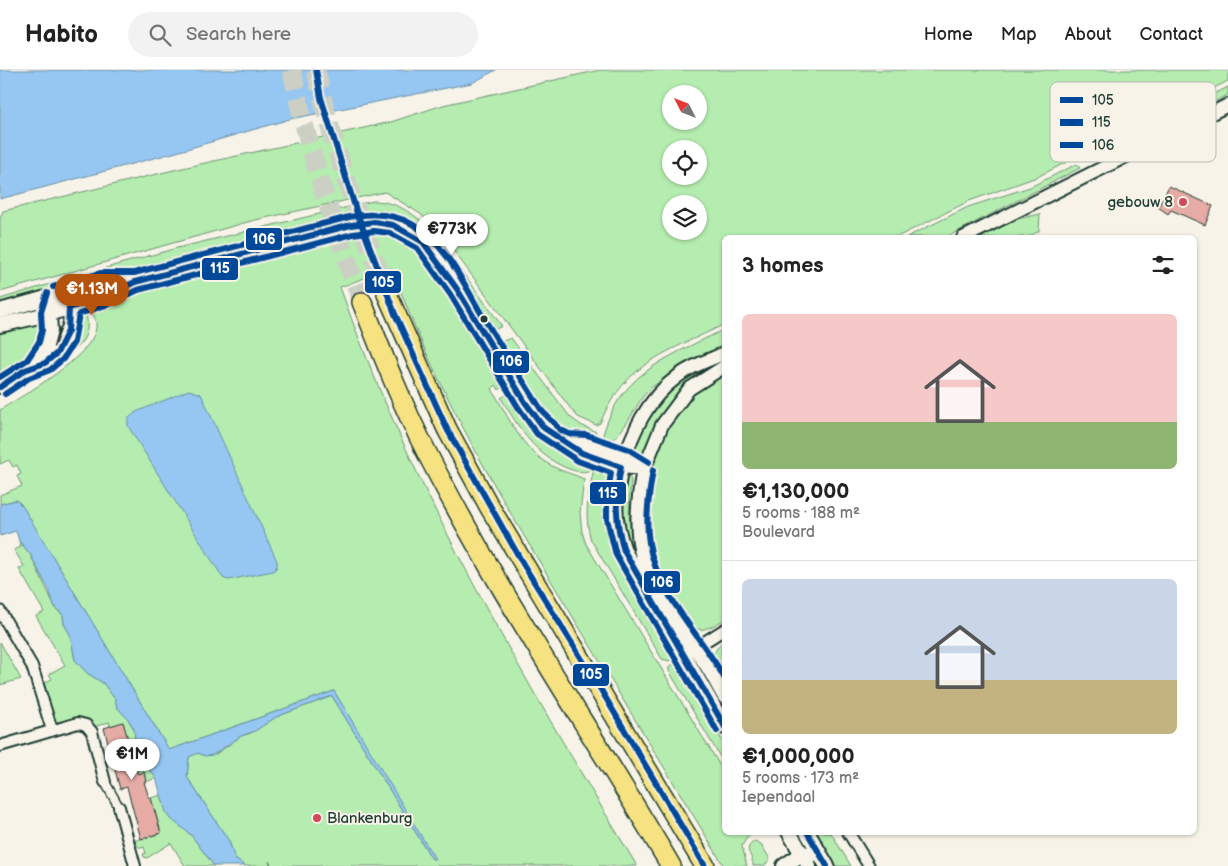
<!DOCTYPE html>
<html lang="en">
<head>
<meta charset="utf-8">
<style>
	body { margin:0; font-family:"Balsamiq Sans",sans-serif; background:#f2f2f2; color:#222; height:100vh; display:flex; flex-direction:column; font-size:19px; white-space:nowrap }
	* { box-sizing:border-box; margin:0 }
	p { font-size:16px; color:#767676 }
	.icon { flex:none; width:28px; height:28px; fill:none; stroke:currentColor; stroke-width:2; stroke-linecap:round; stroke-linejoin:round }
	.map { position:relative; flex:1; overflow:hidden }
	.sheet { position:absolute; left:722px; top:165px; width:475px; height:600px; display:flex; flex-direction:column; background:#fff; border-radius:8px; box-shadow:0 1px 4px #0004 }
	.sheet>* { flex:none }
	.needle { width:32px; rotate:312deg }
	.tools { position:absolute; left:662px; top:15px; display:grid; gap:10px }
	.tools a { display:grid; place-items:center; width:45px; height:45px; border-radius:50%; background:#fff; box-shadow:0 1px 4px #0004; font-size:25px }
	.price { position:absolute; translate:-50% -42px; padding:0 11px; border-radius:18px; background:#fff; color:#222; font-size:16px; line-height:32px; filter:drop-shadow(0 1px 2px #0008) }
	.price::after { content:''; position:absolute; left:50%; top:30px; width:15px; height:11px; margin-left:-8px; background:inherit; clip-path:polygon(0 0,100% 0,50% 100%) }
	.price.current { background:#b45309; color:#fff }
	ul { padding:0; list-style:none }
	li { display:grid; align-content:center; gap:10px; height:265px; padding:0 20px }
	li+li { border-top:1px solid #e0e0e0 }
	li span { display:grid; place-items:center; height:155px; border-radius:8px; color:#555 }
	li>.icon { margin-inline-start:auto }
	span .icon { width:90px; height:90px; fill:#fffc; stroke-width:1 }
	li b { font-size:21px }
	h2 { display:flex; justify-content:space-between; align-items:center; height:60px; padding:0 20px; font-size:21px }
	header { display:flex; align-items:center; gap:30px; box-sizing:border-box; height:70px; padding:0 25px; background:#fff; border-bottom:1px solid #e0e0e0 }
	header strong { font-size:24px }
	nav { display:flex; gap:28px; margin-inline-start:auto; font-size:18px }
	.search { width:350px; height:45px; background:#f2f2f2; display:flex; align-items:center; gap:12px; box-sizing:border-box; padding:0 18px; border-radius:28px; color:#767676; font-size:19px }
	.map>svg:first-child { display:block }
	.green { fill:#b5ecaf; stroke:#6a9472; fill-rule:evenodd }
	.water { fill:#96c7f2; stroke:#6690a6 }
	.building { fill:#e6aba5; stroke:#1f3d34 }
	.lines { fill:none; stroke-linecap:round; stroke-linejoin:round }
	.motorway-tunnel { stroke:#cccfc4; stroke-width:19; stroke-dasharray:19 9; stroke-linecap:butt }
	.pedestrian-casing { stroke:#1f3d34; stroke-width:11 }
	.minor-casing { stroke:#1f3d34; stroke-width:14 }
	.tertiary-casing { stroke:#1f3d34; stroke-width:16 }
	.secondary-casing { stroke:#1f3d34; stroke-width:18 }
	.motorway-casing { stroke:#1f3d34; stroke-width:22 }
	.pedestrian { stroke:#f7f3e8; stroke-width:8 }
	.minor { stroke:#f7f3e8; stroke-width:10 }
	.tertiary { stroke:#f7f3e8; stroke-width:12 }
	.secondary { stroke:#f7f3e8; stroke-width:14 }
	.motorway { stroke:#f7e281; stroke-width:19 }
	.bus-1-casing { stroke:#f7f3e8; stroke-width:10 }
	.bus-2-casing { stroke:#f7f3e8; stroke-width:10 }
	.bus-3-casing { stroke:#f7f3e8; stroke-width:10 }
	.bus-1 { stroke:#004899; stroke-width:6 }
	.bus-2 { stroke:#004899; stroke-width:6 }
	.bus-3 { stroke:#004899; stroke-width:6 }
	.poi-dot { fill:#d1495b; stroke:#f7f3e8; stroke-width:2 }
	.bus-dot { fill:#1f3d34; stroke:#f7f3e8; stroke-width:2 }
	.labels { text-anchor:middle; stroke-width:4; stroke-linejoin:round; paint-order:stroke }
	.poi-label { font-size:15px; fill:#1f3d34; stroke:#f7f3e8; text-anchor:end }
	.key { fill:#f7f3e8; stroke:#b6bcb2; stroke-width:1 }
	.key-label { font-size:14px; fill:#1f3d34 }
	.line-badge { stroke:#f7f3e8; stroke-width:2 }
	.badge-label { font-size:14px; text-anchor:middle; font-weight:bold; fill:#fff }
</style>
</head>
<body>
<header>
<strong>Habito</strong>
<div class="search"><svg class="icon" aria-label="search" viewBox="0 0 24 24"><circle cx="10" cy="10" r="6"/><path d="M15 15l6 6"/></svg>Search here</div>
<nav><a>Home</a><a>Map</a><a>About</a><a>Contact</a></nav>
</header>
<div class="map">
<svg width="1228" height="796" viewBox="0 0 1228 796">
	<rect width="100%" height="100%" fill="#f7f3e8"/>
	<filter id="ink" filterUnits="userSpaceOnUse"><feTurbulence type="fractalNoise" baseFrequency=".02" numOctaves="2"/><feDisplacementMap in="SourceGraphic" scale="10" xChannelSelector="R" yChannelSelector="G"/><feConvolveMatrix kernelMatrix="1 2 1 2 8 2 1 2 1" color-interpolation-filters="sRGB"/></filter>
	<g filter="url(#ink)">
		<g class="green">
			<path d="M600,0H1228V11L1037,107L969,131L897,167L725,168V254C669,282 626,291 600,353L596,355L578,347L570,338L436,157L419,143L385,122L251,151L0,222V148L3,141L178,99L391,52L443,35ZM671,24H699V51H671ZM671,79H699V106H671ZM671,134H699V161H671Z"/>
			<polygon points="1228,17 1228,25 1115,81 1114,76 1118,72"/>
			<polygon points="1077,94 1080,98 947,167 907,167 968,137 1030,117"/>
			<path d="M373,131C397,131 418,146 434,163L502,256L496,259L486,244L467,227L432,172L356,148L179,193L84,213V204L177,178Z"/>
			<polygon points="1040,144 1039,161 1028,167 978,168 1013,150"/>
			<path d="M362,162C413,161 430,192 455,231C463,244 474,257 480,271C487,286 493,305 501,318L499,320L496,315L492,319C509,348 521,379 552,396C562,402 574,404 584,409L580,443L582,462L586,474L725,704V762L754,763L746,769L742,776L747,796H724C672,710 619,624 567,537C501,429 435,319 392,198L340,217C412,423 525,610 637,796H272L269,791L270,796H245L235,789L229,771L187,707L189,687L196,683L216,684L241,666L251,663L276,647L332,626L432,789L334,621L169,680L21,434L16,430L0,434V425L22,416L17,406L21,404L17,395L13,397L9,390L0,394V340C23,325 92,287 96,258C97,251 92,243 90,236L192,203L340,165Z"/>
			<polygon points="73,207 77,215 0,238 0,229"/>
			<path d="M85,240C92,266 83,274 62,288L61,286C71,272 72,252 85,240Z"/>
			<path d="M38,253L44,261C43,286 19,297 0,309V259Z"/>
			<path d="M721,261H725V278C699,291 665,302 645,324C633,339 621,373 601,373C616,305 664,289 721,261Z"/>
			<path d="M496,262L503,271L511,268L570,347L581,355L596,362L595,373C537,359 519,311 496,262Z"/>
			<path d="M725,286V291C694,318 657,342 644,383L639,385L635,383L633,378C643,355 658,325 680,311C694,302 710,294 725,286Z"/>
			<path d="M725,300V549L711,557L701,560C680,552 675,536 664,518C660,512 655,505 652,499C630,445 647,373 685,330C697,318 711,310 725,300Z"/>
			<path d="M507,324C535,354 546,381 590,391L588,401C582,403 575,401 569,399C535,386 519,358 501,328Z"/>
			<path d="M595,394C615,402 612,423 611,440L679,584L669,591L662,589L591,470C583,443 589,421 595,394Z"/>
			<path d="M629,407L631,410C628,446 627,466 644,499L639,502L620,457L624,408Z"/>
			<path d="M19,471L30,484L56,539L63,545L64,554L70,564L75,590L87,603L103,613L115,629L117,637L128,649L134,659L135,669L149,699L156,708L146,712L144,703L138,704L123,653L110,656L109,652L94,657C79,638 62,659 54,649C48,640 47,624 44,613L52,609L49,604L65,595L36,546L44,542L19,499L24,496L14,480L21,477Z"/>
			<path d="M725,570V616C715,597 705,586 725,570Z"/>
			<polygon points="0,572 21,609 0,615"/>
			<polygon points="682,589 692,605 714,657 725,675 725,695 669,601 669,597"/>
			<polygon points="161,725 168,745 191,765 214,796 185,796 171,773 147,788 144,787 143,784 146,783 144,777 141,778 134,774 133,771 161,763 151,728"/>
			<polygon points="810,763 831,763 851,796 830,796"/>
			<path d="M755,771L761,774L770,789L764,796H753C753,783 741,780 755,771Z"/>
		</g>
		<g class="water">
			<polygon points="0,0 496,0 472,13 290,49 173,83 0,129"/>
			<polygon points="189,320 201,324 277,491 277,497 273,501 228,510 223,508 128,356 128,349 136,342"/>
			<polygon points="16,430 23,437 169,680 334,621 435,789 432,789 332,626 276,647 255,661 241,666 213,685 205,686 198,683 189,687 187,707 229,771 235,789 245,796 214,796 191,765 171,749 166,742 156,708 149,699 135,669 134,659 128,649 117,637 115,629 103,613 87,603 75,590 70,564 64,554 63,545 54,535 49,520 30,484 19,471 16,461 0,466 0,434"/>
		</g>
		<g class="building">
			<polygon points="1169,116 1213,136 1205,155 1171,140 1168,144 1158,137"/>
			<polygon points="123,652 138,704 144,702 146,712 144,712 149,728 151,728 161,763 141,769 127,717 120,719 104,658"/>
		</g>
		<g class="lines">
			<g class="motorway-tunnel">
				<path d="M292,0C307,79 334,156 362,232"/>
				<path d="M316,0C332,77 360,151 387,224"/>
			</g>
			<defs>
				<polyline id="pedestrian" points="105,712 119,737"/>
				<g id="minor">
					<polyline points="0,541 32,596 52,660"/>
					<polyline points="690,581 725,559"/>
					<polyline points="0,676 78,653 86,655 92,662 105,712"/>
					<polyline points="119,737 135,796"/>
					<polyline points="848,762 869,796"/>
				</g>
				<g id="tertiary">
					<polyline points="963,168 1228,35"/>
					<path d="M725,283C710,290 690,296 677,307C646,330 633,362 621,397L644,399L662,355L689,319L725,296"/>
					<polyline points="0,317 33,296 44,293 60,280 70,253 70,246 69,238 55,225 50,243 51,261 47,276 33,296"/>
				</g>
				<g id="secondary">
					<polyline points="0,241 103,212 130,212"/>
					<path d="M0,255C46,245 92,234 135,212L351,155L374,152L393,155L408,162L423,172L457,219L525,332L544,358L582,383L621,397C614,432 612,446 624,481L725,657"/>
					<path d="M573,373C598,375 622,386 644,399C639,428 635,458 643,487C654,525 687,564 708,597C714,607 719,617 725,627"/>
					<polyline points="789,762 809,796"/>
					<polyline points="807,762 827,796"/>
					<polyline points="784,796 802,784 819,783"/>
				</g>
				<g id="motorway">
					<polyline points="387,224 447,359 489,436 705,796"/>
					<path d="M362,232C382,283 402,335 428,385C500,526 590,659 671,796"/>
				</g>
			</defs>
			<use href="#pedestrian" class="pedestrian-casing"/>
			<use href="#minor" class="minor-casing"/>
			<use href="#tertiary" class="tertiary-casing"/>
			<use href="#secondary" class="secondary-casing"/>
			<use href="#motorway" class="motorway-casing"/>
			<use href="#pedestrian" class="pedestrian"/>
			<use href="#minor" class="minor"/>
			<use href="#tertiary" class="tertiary"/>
			<use href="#secondary" class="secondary"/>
			<use href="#motorway" class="motorway"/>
			<defs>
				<g id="bus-1">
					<polyline points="316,0 321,28 356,140 395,244 447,359 523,494 601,620 705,796"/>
					<path d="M0,317L25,300L45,293L57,283L68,261L69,238L106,226L135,212L351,155L374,152L393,155L423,172L457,219L525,332L544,358L582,383L621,397C615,427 615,452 624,481L725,657"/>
					<polyline points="807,762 827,796"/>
				</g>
				<polyline id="bus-2" points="5,324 29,308 50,300 63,289 74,272 79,244 109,234 138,220 353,164 374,161 390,163 417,178 450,224 518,337 537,364 578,391 611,403 607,429 607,449 616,485 717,661"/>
				<g id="bus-3">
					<path d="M53,217L101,203H134L349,147C370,143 393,143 412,154C448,175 465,217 485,250C504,281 523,311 542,341L561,360L569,364L587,365L628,379L649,392"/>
					<polyline points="0,307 27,290 39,272 42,260 41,242 47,223"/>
					<path d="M653,400C649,424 645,449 649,473C657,524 701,565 725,609"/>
				</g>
			</defs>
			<use href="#bus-1" class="bus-1-casing"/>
			<use href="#bus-2" class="bus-2-casing"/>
			<use href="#bus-3" class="bus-3-casing"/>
			<use href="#bus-1" class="bus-1"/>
			<use href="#bus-2" class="bus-2"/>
			<use href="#bus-3" class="bus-3"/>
		</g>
	</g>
	<g class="poi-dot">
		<circle cx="1183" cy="132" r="5"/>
		<circle cx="317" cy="748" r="5"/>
	</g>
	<circle class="bus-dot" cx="484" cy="249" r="4.5"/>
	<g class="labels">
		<g class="poi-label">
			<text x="1173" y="137">gebouw 8</text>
			<text x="327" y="753" text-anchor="start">Blankenburg</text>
		</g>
	</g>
	<rect x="1050" y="12" width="166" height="80" rx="8" class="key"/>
	<rect x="1060" y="27" width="23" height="6" fill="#004899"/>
	<rect x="1060" y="49" width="23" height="7" fill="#004899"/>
	<rect x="1060" y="72" width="23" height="6" fill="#004899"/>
	<g class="key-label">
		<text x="1092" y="35">105</text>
		<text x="1092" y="57">115</text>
		<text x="1092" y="80">106</text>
	</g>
	<g class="line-badge">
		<rect x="245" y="157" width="38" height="24" rx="5" fill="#004899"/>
		<rect x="201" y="187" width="38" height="24" rx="5" fill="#004899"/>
		<rect x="364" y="200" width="38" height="24" rx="5" fill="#004899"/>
		<rect x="492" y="280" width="38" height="24" rx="5" fill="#004899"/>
		<rect x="589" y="411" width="38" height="24" rx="5" fill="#004899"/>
		<rect x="643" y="500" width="38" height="24" rx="5" fill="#004899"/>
		<rect x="572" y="593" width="38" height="24" rx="5" fill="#004899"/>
	</g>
	<g class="badge-label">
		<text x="264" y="174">106</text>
		<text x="220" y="203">115</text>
		<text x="383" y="217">105</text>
		<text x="511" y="296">106</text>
		<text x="608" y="428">115</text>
		<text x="662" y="517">106</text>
		<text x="591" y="609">105</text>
	</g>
</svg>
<div class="tools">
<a><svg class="needle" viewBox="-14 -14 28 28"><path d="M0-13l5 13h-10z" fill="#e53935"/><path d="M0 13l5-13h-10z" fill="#767676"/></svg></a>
<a><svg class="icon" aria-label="locate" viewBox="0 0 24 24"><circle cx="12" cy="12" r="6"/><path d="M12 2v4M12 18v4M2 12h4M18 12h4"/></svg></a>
<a><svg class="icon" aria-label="layers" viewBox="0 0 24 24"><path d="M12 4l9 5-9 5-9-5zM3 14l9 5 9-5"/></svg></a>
</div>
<b class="price" style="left:452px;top:186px">€773K</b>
<b class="price current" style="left:92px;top:246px">€1.13M</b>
<b class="price" style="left:132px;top:711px">€1M</b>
<section class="sheet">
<h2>3 homes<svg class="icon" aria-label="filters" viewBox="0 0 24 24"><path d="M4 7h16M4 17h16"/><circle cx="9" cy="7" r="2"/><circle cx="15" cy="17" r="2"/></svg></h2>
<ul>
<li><span style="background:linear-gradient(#f6c9c9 70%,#8fb573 0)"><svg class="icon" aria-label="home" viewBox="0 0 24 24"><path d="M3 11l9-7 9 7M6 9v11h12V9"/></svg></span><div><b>€1,130,000</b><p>5 rooms · 188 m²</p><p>Boulevard</p></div></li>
<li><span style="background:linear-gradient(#c9d6e8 65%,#c2b280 0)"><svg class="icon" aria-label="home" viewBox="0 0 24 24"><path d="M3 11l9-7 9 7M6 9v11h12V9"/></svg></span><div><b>€1,000,000</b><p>5 rooms · 173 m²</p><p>Iependaal</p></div></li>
</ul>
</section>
</div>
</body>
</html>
